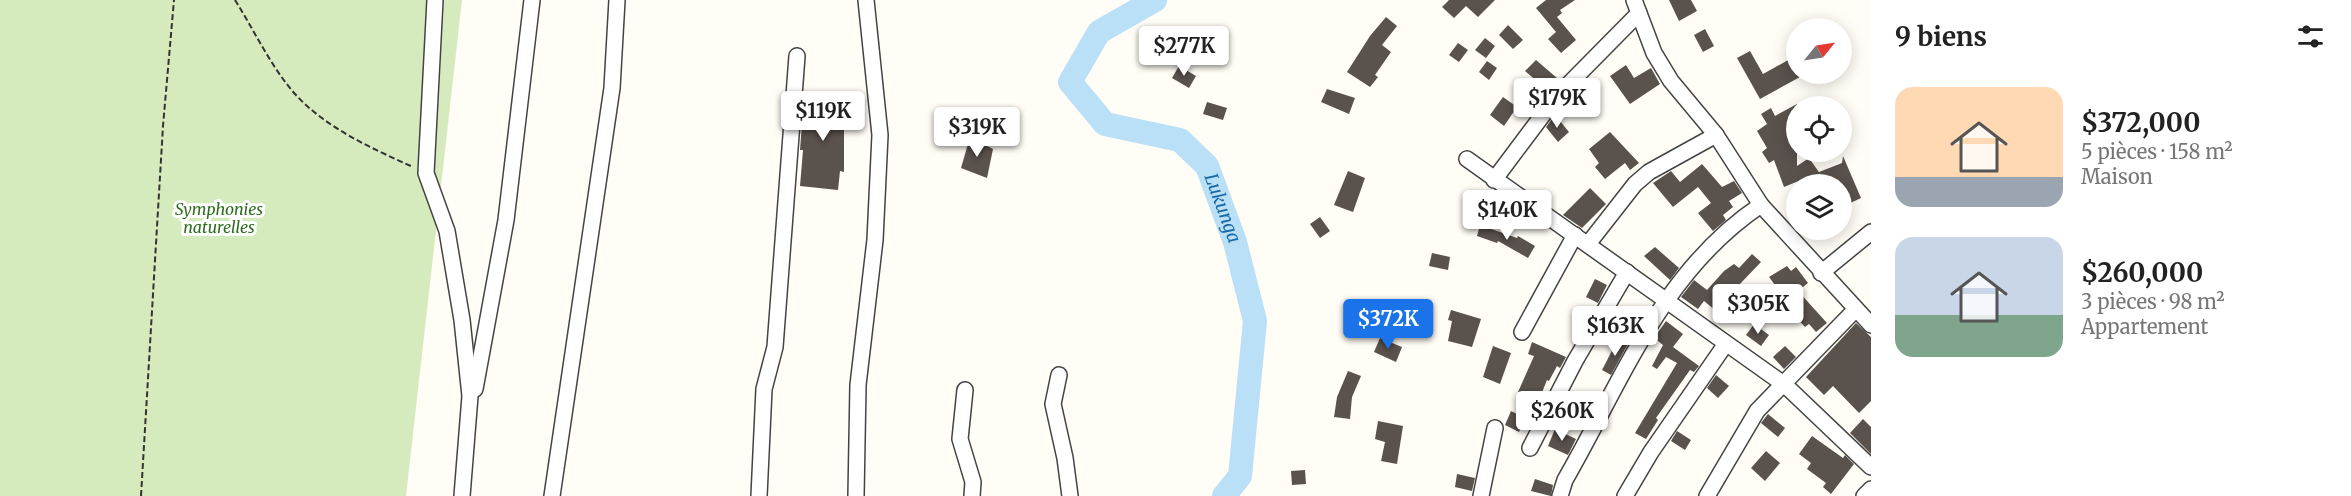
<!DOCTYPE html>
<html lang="fr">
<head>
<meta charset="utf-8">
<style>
	body { margin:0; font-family:Merriweather,serif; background:#f6f6f6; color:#222; height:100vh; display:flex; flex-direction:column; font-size:22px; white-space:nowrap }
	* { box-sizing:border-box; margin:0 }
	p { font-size:20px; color:#767676 }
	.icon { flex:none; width:33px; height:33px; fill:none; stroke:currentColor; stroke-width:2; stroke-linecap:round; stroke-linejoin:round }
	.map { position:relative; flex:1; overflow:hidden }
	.panel { display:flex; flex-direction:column; background:#fff; width:480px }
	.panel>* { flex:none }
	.needle { width:39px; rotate:60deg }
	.controls { position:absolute; left:1786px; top:18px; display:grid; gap:12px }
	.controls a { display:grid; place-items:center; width:66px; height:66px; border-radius:50%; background:#fff; box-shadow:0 3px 15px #0003; font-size:30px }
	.price { position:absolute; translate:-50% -51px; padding:0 14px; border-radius:6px; background:#fff; color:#222; font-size:20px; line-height:39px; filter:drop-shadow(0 2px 3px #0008) }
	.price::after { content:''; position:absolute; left:50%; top:36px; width:18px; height:14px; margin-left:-9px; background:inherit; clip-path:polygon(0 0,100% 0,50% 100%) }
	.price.on { background:#1a73e8; color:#fff }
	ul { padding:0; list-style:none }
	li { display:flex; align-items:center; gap:18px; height:150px; padding:0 24px }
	li span { display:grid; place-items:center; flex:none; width:168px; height:120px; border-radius:18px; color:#555 }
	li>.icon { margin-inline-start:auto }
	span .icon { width:72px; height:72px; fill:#fffc; stroke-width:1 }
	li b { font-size:26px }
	h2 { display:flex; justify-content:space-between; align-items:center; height:72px; padding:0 24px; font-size:26px }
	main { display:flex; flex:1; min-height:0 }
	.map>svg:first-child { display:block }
	.green { fill:#d5ebbd }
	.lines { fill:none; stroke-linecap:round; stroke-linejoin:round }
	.river { stroke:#b9e0f7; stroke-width:24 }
	.building { fill:#5a524d }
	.minor-casing { stroke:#444; stroke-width:18 }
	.path { stroke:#333; stroke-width:2; stroke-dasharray:6 3; stroke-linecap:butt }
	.minor { stroke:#fff; stroke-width:15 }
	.labels { text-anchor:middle; stroke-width:6; stroke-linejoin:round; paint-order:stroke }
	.park-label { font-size:16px; font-style:italic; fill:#2f6b1f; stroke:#fff }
	.water-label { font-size:18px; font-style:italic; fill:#1768a6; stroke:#fff }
</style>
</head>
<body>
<main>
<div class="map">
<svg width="1871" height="496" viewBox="0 0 1871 496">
	<rect width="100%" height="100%" fill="#fffdf5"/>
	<polygon class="green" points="0,0 462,0 406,496 0,496"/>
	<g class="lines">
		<path class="river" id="s1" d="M1155,0L1099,32L1070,82L1105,124L1180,140L1207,166L1235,242L1255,321L1240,476L1224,496"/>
	</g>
	<g class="building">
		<polygon points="1449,0 1495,0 1478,17 1466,6 1454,18 1442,7"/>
		<polygon points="1546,0 1575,0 1560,10 1562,13 1557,17 1576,40 1561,53 1548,39 1556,32 1536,8"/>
		<polygon points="1669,0 1691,0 1697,11 1679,21"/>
		<polygon points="1386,17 1397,26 1382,45 1391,52 1375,75 1378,77 1370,87 1347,72 1370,36"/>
		<polygon points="1508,25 1523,40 1513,49 1499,35"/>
		<polygon points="1705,29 1714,46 1703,52 1694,35"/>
		<polygon points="1485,38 1495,46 1486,58 1475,50"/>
		<polygon points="1458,43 1468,50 1459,62 1449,55"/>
		<polygon points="1750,51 1763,74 1790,59 1800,77 1760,99 1737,58"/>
		<polygon points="1536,60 1557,78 1546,89 1525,71"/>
		<polygon points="1487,61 1497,68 1489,80 1479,72"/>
		<polygon points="1626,65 1634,78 1651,68 1660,84 1630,104 1610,76"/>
		<polygon points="1179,66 1196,76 1189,88 1172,78"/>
		<polygon points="1327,89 1355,98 1349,114 1321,102"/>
		<polygon points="1582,92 1593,105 1584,112 1573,99"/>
		<polygon points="804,97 844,98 844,172 840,171 838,190 800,186 803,150 800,150"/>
		<polygon points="1503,97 1517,107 1504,126 1490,115"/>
		<polygon points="1207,102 1227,108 1223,120 1203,114"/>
		<polygon points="1797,104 1797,166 1809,158 1821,175 1819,172 1842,163 1843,156 1861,198 1842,207 1842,184 1825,184 1823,179 1813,184 1803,184 1801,180 1784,187 1774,160 1769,163 1762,152 1767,148 1757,131 1767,124 1761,114 1771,108 1775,116"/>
		<polygon points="1555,115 1569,132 1558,142 1546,127"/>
		<polygon points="1610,132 1639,163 1630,170 1625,163 1605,179 1595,167 1599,163 1589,149"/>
		<polygon points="970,137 993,149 987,178 961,168"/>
		<polygon points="1702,164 1722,187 1734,181 1742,193 1729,201 1733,207 1723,215 1726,220 1713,231 1698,213 1711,203 1698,187 1673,207 1653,183 1671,171 1680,182"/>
		<polygon points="1348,171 1365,178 1353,212 1334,205"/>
		<polygon points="1590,188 1606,204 1582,228 1563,215"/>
		<polygon points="1320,217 1330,231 1320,238 1310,224"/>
		<polygon points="1480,225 1517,238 1518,236 1535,246 1528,258 1498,241 1497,243 1477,236"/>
		<polygon points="1655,247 1679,268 1670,280 1644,256"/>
		<polygon points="1432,253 1450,257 1448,270 1429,266"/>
		<polygon points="1752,254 1761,262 1715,310 1704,301 1698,309 1681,297 1694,280 1707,290 1724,271 1734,264 1739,268"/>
		<polygon points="1787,266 1791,271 1796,267 1808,283 1798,291 1827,323 1816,332 1809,324 1805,327 1793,314 1795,312 1769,277"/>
		<polygon points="1595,279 1607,285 1598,303 1586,297"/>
		<polygon points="1746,290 1766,309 1756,320 1732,298"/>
		<polygon points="1451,310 1481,319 1472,347 1448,341 1452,321 1448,320"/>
		<polygon points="1666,321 1683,334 1673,347 1699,366 1694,372 1690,370 1656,418 1658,420 1646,439 1635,433 1677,363 1666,357 1657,369 1652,366 1663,345 1654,338"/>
		<polygon points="1856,323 1871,337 1871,401 1859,413 1833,386 1824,395 1806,377"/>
		<polygon points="1754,324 1769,335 1761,346 1746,335"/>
		<polygon points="1380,338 1402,347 1396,362 1374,352"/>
		<polygon points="1618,339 1628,344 1611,375 1602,370"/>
		<polygon points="1532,342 1566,357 1560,368 1557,366 1549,381 1547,380 1539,400 1518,392 1534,356 1528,354"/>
		<polygon points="1493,346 1511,353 1500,384 1483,377"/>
		<polygon points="1785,346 1796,357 1784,369 1773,357"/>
		<polygon points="1348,371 1361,376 1352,397 1350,419 1334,417 1337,397"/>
		<polygon points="1716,375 1729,386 1718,398 1707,388"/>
		<polygon points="1511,411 1525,418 1519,432 1505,425"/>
		<polygon points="1768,414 1785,428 1778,437 1761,423"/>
		<polygon points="1863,419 1871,427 1871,454 1850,433"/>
		<polygon points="1378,421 1403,426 1397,464 1381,461 1385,442 1375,439"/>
		<polygon points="1555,429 1576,439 1568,455 1548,446"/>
		<polygon points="1677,431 1691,440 1685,450 1671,441"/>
		<polygon points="1812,436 1843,458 1845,455 1854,464 1831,494 1823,487 1826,483 1807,469 1811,463 1799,454"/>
		<polygon points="1766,451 1780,463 1765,481 1751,468"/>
		<polygon points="1305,470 1306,484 1292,485 1291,471"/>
		<polygon points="1457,474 1475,478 1472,491 1455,487"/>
		<polygon points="1535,479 1553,485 1551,496 1531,491"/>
	</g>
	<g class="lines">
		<defs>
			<g id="minor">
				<polyline points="435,0 426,173 447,231 462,320 470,396 462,496"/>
				<polyline points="1634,0 1654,53 1671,81 1716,135 1761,205 1871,325"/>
				<polyline points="1467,159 1785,385 1871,467"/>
				<polyline points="1494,180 1557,96 1639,13"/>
				<polyline points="1588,244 1635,184 1649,172 1716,135"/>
				<polyline points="1821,273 1871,232"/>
				<polyline points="1522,332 1575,235"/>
				<polyline points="1059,375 1053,404 1065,458 1070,496"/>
				<polyline points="475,389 506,220 532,0"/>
				<polyline points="965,390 960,439 973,482 972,496"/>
				<polyline points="1530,448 1575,361 1627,272"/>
				<polyline points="552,496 612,88 617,0"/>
				<polyline points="759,496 764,389 775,347 797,56"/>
				<polyline points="856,496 858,385 875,240 880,135 866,0"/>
				<polyline points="1481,496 1495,428"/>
				<path d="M1560,496L1565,480C1622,381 1662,271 1761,205"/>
				<polyline points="1625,496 1651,452 1725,345"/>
				<polyline points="1707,496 1757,411 1855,310"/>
				<polyline points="1864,496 1871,489"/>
			</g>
		</defs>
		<use href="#minor" class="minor-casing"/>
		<g class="path">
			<path d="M235,0C254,30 271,67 295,94C326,128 371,148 413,167"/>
			<polyline points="141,496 163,126 174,0"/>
		</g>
		<use href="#minor" class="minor"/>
	</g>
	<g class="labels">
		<g class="park-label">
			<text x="219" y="215">Symphonies<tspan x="219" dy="18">naturelles</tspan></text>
		</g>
		<g class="water-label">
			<text dy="6" stroke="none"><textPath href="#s1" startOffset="336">Lukunga</textPath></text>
		</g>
	</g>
</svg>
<div class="controls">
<a><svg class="needle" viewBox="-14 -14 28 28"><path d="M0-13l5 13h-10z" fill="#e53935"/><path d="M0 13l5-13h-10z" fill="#767676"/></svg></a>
<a><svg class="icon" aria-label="locate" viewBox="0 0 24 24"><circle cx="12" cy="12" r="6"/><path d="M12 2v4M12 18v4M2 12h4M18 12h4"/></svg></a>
<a><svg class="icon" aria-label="layers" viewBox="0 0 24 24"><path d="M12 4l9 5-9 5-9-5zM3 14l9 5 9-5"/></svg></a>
</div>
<b class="price" style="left:1184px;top:77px">$277K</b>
<b class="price" style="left:1557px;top:129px">$179K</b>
<b class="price" style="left:823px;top:142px">$119K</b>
<b class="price" style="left:977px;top:158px">$319K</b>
<b class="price" style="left:1507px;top:241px">$140K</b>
<b class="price" style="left:1758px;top:335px">$305K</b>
<b class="price on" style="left:1388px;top:350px">$372K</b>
<b class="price" style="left:1615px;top:357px">$163K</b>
<b class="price" style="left:1562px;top:442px">$260K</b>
</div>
<section class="panel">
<h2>9 biens<svg class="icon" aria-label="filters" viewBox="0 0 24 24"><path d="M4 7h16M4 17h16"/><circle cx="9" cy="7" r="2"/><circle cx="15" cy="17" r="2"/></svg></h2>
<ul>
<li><span style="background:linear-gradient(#ffd9b3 75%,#9aa5b1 0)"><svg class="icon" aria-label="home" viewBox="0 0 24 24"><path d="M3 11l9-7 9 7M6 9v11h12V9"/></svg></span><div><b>$372,000</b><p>5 pièces · 158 m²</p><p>Maison</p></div></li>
<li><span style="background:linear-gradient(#c9d6e8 65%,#7fa58c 0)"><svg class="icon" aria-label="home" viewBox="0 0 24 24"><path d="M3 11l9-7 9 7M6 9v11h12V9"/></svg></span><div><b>$260,000</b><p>3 pièces · 98 m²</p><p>Appartement</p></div></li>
</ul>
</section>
</main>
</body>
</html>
